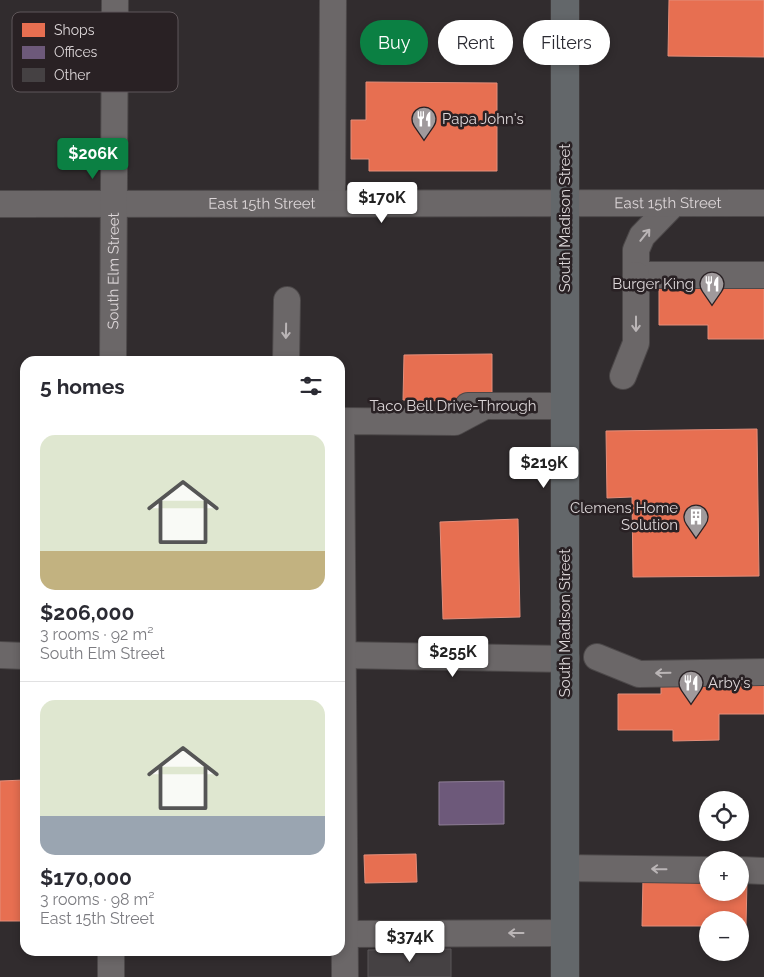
<!DOCTYPE html>
<html lang="en">
<head>
<meta charset="utf-8">
<style>
	body { margin:0; font-family:Raleway,sans-serif; background:#f2f2f3; color:#2b2b33; height:100vh; display:flex; flex-direction:column; font-size:19px; white-space:nowrap }
	* { box-sizing:border-box; margin:0 }
	p { font-size:16px; color:#7c7c81 }
	.icon { flex:none; width:28px; height:28px; fill:none; stroke:currentColor; stroke-width:2; stroke-linecap:round; stroke-linejoin:round }
	.map { position:relative; flex:1; overflow:hidden }
	.drawer { position:absolute; left:20px; top:356px; width:325px; height:600px; display:flex; flex-direction:column; background:#fff; border-radius:15px; box-shadow:0 2px 8px #0003 }
	.drawer>* { flex:none }
	.banner { position:absolute; left:360px; top:20px; width:329px; height:45px; display:flex; gap:10px }
	.buttons { position:absolute; left:699px; top:791px; display:grid; gap:10px }
	.buttons a { display:grid; place-items:center; width:50px; height:50px; border-radius:50%; background:#fff; box-shadow:0 2px 8px #0003; font-size:25px }
	.price { position:absolute; translate:-50% -42px; padding:0 11px; border-radius:5px; background:#fff; color:#222; font-size:16px; line-height:32px; filter:drop-shadow(0 1px 2px #0008) }
	.price::after { content:''; position:absolute; left:50%; top:30px; width:15px; height:11px; margin-left:-8px; background:inherit; clip-path:polygon(0 0,100% 0,50% 100%) }
	.price.selected { background:#0b8043; color:#fff }
	ul { padding:0; list-style:none }
	li { display:grid; align-content:center; gap:10px; height:265px; padding:0 20px }
	li+li { border-top:1px solid #e1e1e2 }
	li span { display:grid; place-items:center; height:155px; border-radius:15px; color:#555 }
	li>.icon { margin-inline-start:auto }
	span .icon { width:90px; height:90px; fill:#fffc; stroke-width:1 }
	li b { font-size:21px }
	h2 { display:flex; justify-content:space-between; align-items:center; height:60px; padding:0 20px; font-size:21px }
	.pill { padding:0 18px; border-radius:22px; background:#fff; box-shadow:0 2px 8px #0003; font-size:18px; line-height:45px }
	.pill.selected { background:#0b8043; color:#fff }
	.map>svg:first-child { display:block }
	.shops { fill:#e76f51; stroke:#e48e7a }
	.offices { fill:#6d597a; stroke:#8e7e96 }
	.building { fill:#454143; stroke:#5b5658 }
	.lines { fill:none; stroke-linecap:round; stroke-linejoin:round }
	.minor-casing { stroke:#4c4849; stroke-width:28 }
	.major-casing { stroke:#4c4849; stroke-width:29 }
	.minor { stroke:#6b6768; stroke-width:26 }
	.major { stroke:#63676a; stroke-width:28 }
	.oneway { stroke:#bab5b6 }
	.labels { text-anchor:middle; stroke-width:5; stroke-linejoin:round; paint-order:stroke }
	.poi-label { font-size:15px; fill:#dcd6d8; stroke:#292124; text-anchor:start }
	.street-label { font-size:15px; fill:#dcd6d8; stroke:#292124 }
	.key { fill:#292124; stroke:#5f575a; stroke-width:1 }
	.key-label { font-size:14px; fill:#dcd6d8 }
</style>
</head>
<body>
<div class="map">
<svg width="764" height="977" viewBox="0 0 764 977">
	<rect width="100%" height="100%" fill="#312c2e"/>
	<g class="shops">
		<polygon points="669,0 764,0 764,57 668,56"/>
		<polygon points="366,82 497,83 497,171 369,171 369,159 351,159 351,120 366,120"/>
		<polygon points="764,285 764,339 708,339 708,325 659,325 659,286"/>
		<polygon points="492,354 492,402 403,400 404,355"/>
		<polygon points="757,429 759,576 633,577 632,497 607,498 606,431"/>
		<polygon points="518,519 520,617 443,619 440,522"/>
		<polygon points="764,683 764,714 719,714 719,740 673,741 673,730 618,730 618,694 661,694 661,684"/>
		<polygon points="25,780 25,921 0,921 0,781"/>
		<polygon points="416,854 417,882 365,883 364,855"/>
		<polygon points="643,878 708,879 708,892 740,892 740,880 747,880 746,927 740,927 740,920 708,920 708,926 642,926"/>
	</g>
	<polygon class="offices" points="504,781 504,824 439,825 439,782"/>
	<polygon class="building" points="451,949 451,977 368,977 368,950"/>
	<g class="lines">
		<defs>
			<g id="minor">
				<polyline points="332,203 333,0"/>
				<polyline points="674,203 642,236 636,250 636,275 764,275"/>
				<path id="s1" d="M0,204L764,203"/>
				<path id="s2" d="M113,361L115,0"/>
				<polyline points="286,361 287,300"/>
				<polyline points="623,376 636,343 636,275"/>
				<polyline points="468,406 565,406"/>
				<polyline points="0,655 25,656"/>
				<polyline points="340,655 566,659"/>
				<polyline points="597,657 639,674 764,672"/>
				<polyline points="565,868 708,870"/>
				<polyline points="740,870 764,871"/>
				<polyline points="345,934 565,933"/>
				<polyline points="111,977 111,951"/>
				<polyline points="345,977 341,421 455,422 485,406"/>
			</g>
			<polyline id="major" points="565,0 565,977"/>
		</defs>
		<use href="#minor" class="minor-casing"/>
		<use href="#major" class="major-casing"/>
		<use href="#minor" class="minor"/>
		<use href="#major" class="major"/>
	</g>
	<defs><path id="oneway-shaft" d="M-6 0H5M1.5-3L5.5 0L1.5 3" fill="none" stroke-width="1.6" stroke-linecap="round" stroke-linejoin="round" transform="scale(1.25)"/></defs>
	<g class="oneway">
		<use href="#oneway-shaft" transform="translate(645 235) rotate(-51)"/>
		<use href="#oneway-shaft" transform="translate(636 324) rotate(90)"/>
		<use href="#oneway-shaft" transform="translate(286 331) rotate(91)"/>
		<use href="#oneway-shaft" transform="translate(663 673) rotate(179)"/>
		<use href="#oneway-shaft" transform="translate(659 869) rotate(-179)"/>
		<use href="#oneway-shaft" transform="translate(516 933) rotate(180)"/>
	</g>
	<defs>
		<symbol id="restaurant-pin" viewBox="-11 -11 22 30"><path d="M0 17L-7.5 6A9.5 9.5 0 1 1 7.5 6Z" fill="#a09a9c" stroke="#292124"/><path d="M-5-6h1v4h1v-4h1v4h1v-4h1v5L-1.5 .5V6h-2V.5L-5-1ZM5-6V6H3V1.5H1.5Q1.5-4 5-6Z" fill="#fff"/></symbol>
		<symbol id="building-pin" viewBox="-11 -11 22 30"><path d="M0 17L-7.5 6A9.5 9.5 0 1 1 7.5 6Z" fill="#a09a9c" stroke="#292124"/><path d="M-4-6H4V6H1V3H-1V6H-4ZM-2.5-4.3h1.7v1.8h-1.7ZM.8-4.3h1.7v1.8H.8ZM-2.5-1h1.7V.8h-1.7ZM.8-1h1.7V.8H.8Z" fill="#fff"/></symbol>
	</defs>
	<g fill-rule="evenodd">
		<use href="#restaurant-pin" x="410" y="105" width="28" height="38"/>
		<use href="#restaurant-pin" x="698" y="270" width="28" height="38"/>
		<use href="#building-pin" x="682" y="503" width="28" height="38"/>
		<use href="#restaurant-pin" x="677" y="669" width="28" height="38"/>
	</g>
	<g class="labels">
		<g class="poi-label">
			<text x="442" y="124">Papa John's</text>
			<text x="694" y="289" text-anchor="end">Burger King</text>
			<text x="678" y="513" text-anchor="end">Clemens Home<tspan x="678" dy="17">Solution</tspan></text>
			<text x="708" y="688">Arby's</text>
		</g>
		<g class="street-label">
			<text dy="5" stroke="none"><textPath href="#s1" startOffset="668">East 15th Street</textPath></text>
			<text dy="5" stroke="none"><textPath href="#s1" startOffset="262">East 15th Street</textPath></text>
			<text transform="translate(565 218) rotate(-90)" y="5">South Madison Street</text>
			<text dy="5" stroke="none"><textPath href="#s2" startOffset="90">South Elm Street</textPath></text>
			<text x="453" y="411">Taco Bell Drive-Through</text>
			<text transform="translate(565 623) rotate(-90)" y="5">South Madison Street</text>
		</g>
	</g>
	<rect x="12" y="12" width="166" height="80" rx="8" class="key"/>
	<rect x="22" y="23" width="23" height="14" fill="#e76f51"/>
	<rect x="22" y="46" width="23" height="13" fill="#6d597a"/>
	<rect x="22" y="68" width="23" height="14" fill="#454143"/>
	<g class="key-label">
		<text x="54" y="35">Shops</text>
		<text x="54" y="57">Offices</text>
		<text x="54" y="80">Other</text>
	</g>
</svg>
<div class="buttons">
<a><svg class="icon" aria-label="locate" viewBox="0 0 24 24"><circle cx="12" cy="12" r="6"/><path d="M12 2v4M12 18v4M2 12h4M18 12h4"/></svg></a>
<a>+</a>
<a>−</a>
</div>
<b class="price selected" style="left:93px;top:180px">$206K</b>
<b class="price" style="left:382px;top:224px">$170K</b>
<b class="price" style="left:544px;top:489px">$219K</b>
<b class="price" style="left:453px;top:678px">$255K</b>
<b class="price" style="left:410px;top:963px">$374K</b>
<div class="banner">
<a class="pill selected">Buy</a>
<a class="pill">Rent</a>
<a class="pill">Filters</a>
</div>
<section class="drawer">
<h2>5 homes<svg class="icon" aria-label="filters" viewBox="0 0 24 24"><path d="M4 7h16M4 17h16"/><circle cx="9" cy="7" r="2"/><circle cx="15" cy="17" r="2"/></svg></h2>
<ul>
<li><span style="background:linear-gradient(#dfe7d0 75%,#c2b280 0)"><svg class="icon" aria-label="home" viewBox="0 0 24 24"><path d="M3 11l9-7 9 7M6 9v11h12V9"/></svg></span><div><b>$206,000</b><p>3 rooms · 92 m²</p><p>South Elm Street</p></div></li>
<li><span style="background:linear-gradient(#dfe7d0 75%,#9aa5b1 0)"><svg class="icon" aria-label="home" viewBox="0 0 24 24"><path d="M3 11l9-7 9 7M6 9v11h12V9"/></svg></span><div><b>$170,000</b><p>3 rooms · 98 m²</p><p>East 15th Street</p></div></li>
</ul>
</section>
</div>
</body>
</html>
